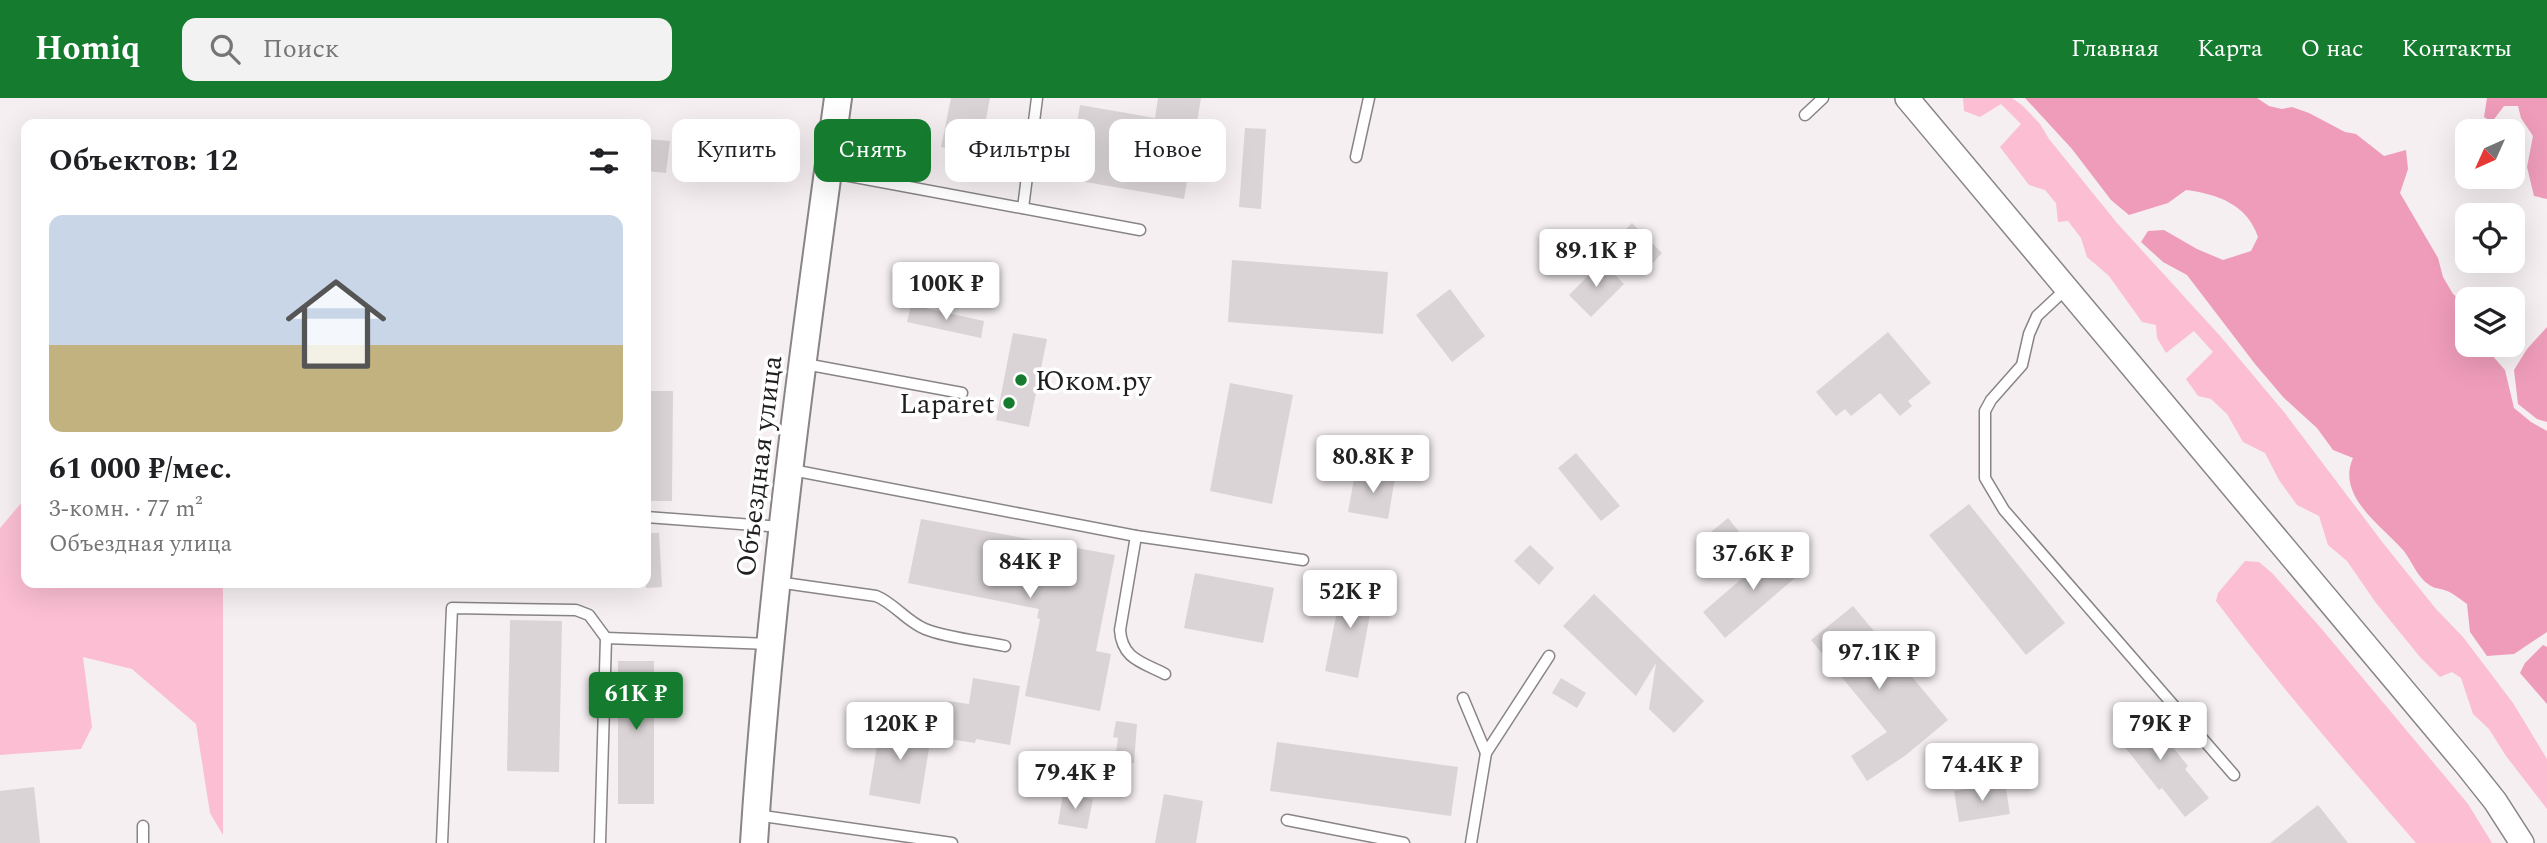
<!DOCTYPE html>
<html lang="ru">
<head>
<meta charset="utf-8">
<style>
	body { margin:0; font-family:Spectral,serif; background:#f2f2f2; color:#202124; height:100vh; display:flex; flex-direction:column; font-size:26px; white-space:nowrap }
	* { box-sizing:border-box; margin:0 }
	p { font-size:23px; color:#757577 }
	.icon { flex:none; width:38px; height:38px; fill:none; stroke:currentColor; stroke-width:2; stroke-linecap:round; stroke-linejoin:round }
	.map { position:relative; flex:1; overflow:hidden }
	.side { position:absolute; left:21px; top:21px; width:630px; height:469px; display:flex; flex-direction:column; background:#fff; border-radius:14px; box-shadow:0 7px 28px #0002 }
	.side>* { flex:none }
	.top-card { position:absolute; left:672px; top:21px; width:665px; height:63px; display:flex; gap:14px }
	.needle { width:46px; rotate:225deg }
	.controls { position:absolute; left:2455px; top:21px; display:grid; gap:14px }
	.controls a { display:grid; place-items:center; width:70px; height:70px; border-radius:14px; background:#fff; box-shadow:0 7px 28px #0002; font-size:35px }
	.price { position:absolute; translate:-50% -60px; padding:0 16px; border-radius:7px; background:#fff; color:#222; font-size:23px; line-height:46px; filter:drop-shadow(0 2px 4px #0008) }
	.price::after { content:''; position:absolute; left:50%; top:42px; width:21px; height:16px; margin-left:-10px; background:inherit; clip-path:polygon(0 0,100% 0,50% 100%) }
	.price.on { background:#157b2e; color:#fff }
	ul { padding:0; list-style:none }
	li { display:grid; align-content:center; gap:14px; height:371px; padding:0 28px }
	li span { display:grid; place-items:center; height:217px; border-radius:14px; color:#555 }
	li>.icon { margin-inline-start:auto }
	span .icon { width:126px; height:126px; fill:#fffc; stroke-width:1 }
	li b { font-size:30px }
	h2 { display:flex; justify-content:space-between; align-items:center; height:84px; padding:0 28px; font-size:30px }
	.tag { padding:0 24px; border-radius:14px; background:#fff; box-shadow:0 7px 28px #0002; font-size:24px; line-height:63px }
	.tag.on { background:#157b2e; color:#fff }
	header { display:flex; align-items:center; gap:42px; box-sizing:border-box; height:98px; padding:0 35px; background:#157b2e; color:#fff }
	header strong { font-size:33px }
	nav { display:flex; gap:38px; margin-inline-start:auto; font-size:24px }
	.search { width:490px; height:63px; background:#f2f2f2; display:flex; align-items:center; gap:18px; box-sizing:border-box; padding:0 24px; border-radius:14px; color:#757577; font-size:26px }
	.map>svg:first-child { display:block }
	.green { fill:#fbbed2 }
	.forest { fill:#ee9cb9 }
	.building { fill:#dad4d6 }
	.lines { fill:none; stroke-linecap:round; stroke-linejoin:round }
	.service-casing { stroke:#898485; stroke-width:13 }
	.tertiary-casing { stroke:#898485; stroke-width:26 }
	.secondary-casing { stroke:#898485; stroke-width:30 }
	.service { stroke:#fff; stroke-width:10 }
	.tertiary { stroke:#fff; stroke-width:23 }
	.secondary { stroke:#fff; stroke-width:26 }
	.poi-dot { fill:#157b2e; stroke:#fff; stroke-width:2.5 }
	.labels { text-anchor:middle; stroke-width:7; stroke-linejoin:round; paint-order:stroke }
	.poi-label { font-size:28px; fill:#201e1e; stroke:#fff; text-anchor:start }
	.street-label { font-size:28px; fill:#201e1e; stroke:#fff }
</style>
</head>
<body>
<header>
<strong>Homiq</strong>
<div class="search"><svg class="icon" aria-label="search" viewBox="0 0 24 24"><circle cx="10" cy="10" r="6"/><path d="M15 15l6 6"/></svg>Поиск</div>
<nav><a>Главная</a><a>Карта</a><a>О нас</a><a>Контакты</a></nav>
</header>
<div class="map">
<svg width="2547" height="745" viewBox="0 0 2547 745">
	<rect width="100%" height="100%" fill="#f5eff1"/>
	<g class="green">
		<polygon points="1963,0 2012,0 2023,8 2040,26 2049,41 2117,125 2221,239 2284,314 2383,445 2436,511 2463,539 2513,605 2547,661 2547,711 2506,658 2489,631 2473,616 2461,580 2452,574 2440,579 2420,559 2376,505 2347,463 2328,447 2319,418 2297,407 2279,382 2265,355 2243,344 2227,316 2211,301 2198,298 2186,281 2213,254 2194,233 2166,255 2157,240 2156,227 2142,224 2109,178 2087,159 2081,140 2068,123 2058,124 2056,105 2045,92 2029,87 2000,49 2021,26 2001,6 1980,19 1964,13"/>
		<polygon points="23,403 26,403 26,485 225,485 223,489 223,737 210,715 196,626 132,571 83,559 92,629 81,651 0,657 0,430"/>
		<path d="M2245,463L2259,464L2272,475L2320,529L2468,706L2492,745H2416C2347,666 2279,587 2216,503L2218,495Z"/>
	</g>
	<g class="forest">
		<path d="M2025,0H2257L2269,8L2282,11L2292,9L2309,15L2345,34L2356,36L2384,58L2406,52L2408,71L2400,95L2438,160L2443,179L2453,196L2459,201L2467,234L2468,247H2483L2505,272L2514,310L2531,324L2547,333V534L2514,556L2487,558L2470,534L2467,506C2460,501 2452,494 2444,492C2443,491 2434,490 2433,489C2417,481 2413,464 2403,452C2381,427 2336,398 2353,360L2333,352L2317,330L2284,300L2255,266L2187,177L2163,164L2141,144L2148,133L2164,132L2197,151L2223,162L2251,153L2258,139C2247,106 2217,96 2186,92L2168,105L2129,117L2111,102L2072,51Z"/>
		<polygon points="2487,0 2547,0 2547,101 2534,98 2527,69 2533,38 2521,20 2518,8 2504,8 2492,24 2484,19"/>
		<polygon points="2547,229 2547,324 2537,321 2518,306 2514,272 2527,251"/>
		<polygon points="2543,547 2547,549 2547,606 2520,575 2525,565"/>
	</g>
	<g class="building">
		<polygon points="951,0 990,0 979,57 941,49"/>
		<polygon points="1158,0 1201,0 1184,101 1068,81 1080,7 1155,20"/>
		<polygon points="1245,30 1266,31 1261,111 1239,109"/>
		<polygon points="646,41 670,43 666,75 646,73"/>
		<polygon points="1632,125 1662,155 1650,168 1620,137"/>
		<polygon points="1232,162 1388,174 1383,236 1228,224"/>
		<polygon points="1602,164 1624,186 1591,219 1569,197"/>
		<polygon points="1450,191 1485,238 1452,264 1416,217"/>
		<polygon points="911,207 984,223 981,240 907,224"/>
		<polygon points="1888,234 1931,285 1908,303 1912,308 1900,318 1880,295 1851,318 1845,311 1836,318 1816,294"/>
		<polygon points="1013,235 1047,241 1029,329 996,322"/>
		<polygon points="1230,285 1293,297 1272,406 1210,393"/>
		<polygon points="650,293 673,293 672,403 649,403"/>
		<polygon points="1576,355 1620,408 1601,423 1558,370"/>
		<polygon points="1380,371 1396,374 1388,421 1348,414 1355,376 1379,380"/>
		<polygon points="1969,406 2065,525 2026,557 1929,437"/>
		<polygon points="1728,420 1744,440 1715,464 1699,444"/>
		<polygon points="921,421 1115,457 1096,553 1111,556 1100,613 1025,598 1040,521 1037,520 1039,511 908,485"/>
		<polygon points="646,435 659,435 662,489 646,490"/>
		<polygon points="1530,447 1554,470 1539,487 1514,463"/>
		<polygon points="1781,447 1803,473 1725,540 1703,514"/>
		<polygon points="1195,475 1274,490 1263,545 1184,530"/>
		<polygon points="1343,484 1375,490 1358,580 1325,573"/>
		<polygon points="1594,496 1704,603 1674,635 1649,611 1656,565 1636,598 1563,528"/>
		<polygon points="1853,508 1948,622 1906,657 1867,683 1851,658 1887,634 1811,542"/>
		<polygon points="510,522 562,523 559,674 507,673"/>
		<rect x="618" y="563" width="36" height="143"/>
		<polygon points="973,580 1020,588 1010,647 976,641 975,645 942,640 948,603 969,606"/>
		<polygon points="1561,580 1586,595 1577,610 1552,595"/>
		<polygon points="2141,610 2188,668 2185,671 2209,700 2185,719 2162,690 2159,692 2112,633"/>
		<polygon points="881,623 932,632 920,706 869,697"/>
		<polygon points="1116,623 1137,626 1134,665 1115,663 1118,640 1113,639"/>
		<polygon points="1277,644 1458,669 1451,718 1270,693"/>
		<polygon points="2005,685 2010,716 1959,724 1954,693"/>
		<polygon points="34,689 40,745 0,745 0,693"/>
		<polygon points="1063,696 1093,701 1087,731 1058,726"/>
		<polygon points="1164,696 1203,703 1196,745 1155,745"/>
		<polygon points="2318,707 2348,745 2270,745"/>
	</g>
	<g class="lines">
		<defs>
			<g id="service">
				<polyline points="1805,17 1823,0"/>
				<polyline points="1356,59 1369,0"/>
				<polyline points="828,74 1140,132"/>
				<polyline points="1023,110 1037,0"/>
				<polyline points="2067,190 2037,218 2029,236 2022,267 1991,302 1985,313 1985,380 2004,412 2234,677"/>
				<polyline points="805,266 962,295"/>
				<polyline points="792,372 1136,438 1303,462"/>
				<polyline points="646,419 781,429"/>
				<path d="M1136,438L1120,532C1122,561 1142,564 1165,576"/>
				<path d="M777,484L876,498C894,505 906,523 925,531C947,540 981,543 1005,548"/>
				<polyline points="1463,600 1486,655"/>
				<polyline points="756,717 952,745"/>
				<polyline points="1287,722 1404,745"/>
				<polyline points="143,728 143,745"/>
				<polyline points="442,745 452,510 576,512 589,517 606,540"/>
				<polyline points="600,745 606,540 769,546"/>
				<polyline points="1471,745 1486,655 1549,558"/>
			</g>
			<polyline id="tertiary" points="1907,0 2468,669 2495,703 2522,745"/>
			<path id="secondary" d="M754,745C770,495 804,248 838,0"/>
		</defs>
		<use href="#service" class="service-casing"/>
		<use href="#tertiary" class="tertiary-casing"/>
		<use href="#secondary" class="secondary-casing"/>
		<use href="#service" class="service"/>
		<use href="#tertiary" class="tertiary"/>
		<use href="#secondary" class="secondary"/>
	</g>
	<g class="poi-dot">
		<circle cx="1021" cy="282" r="7"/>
		<circle cx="1009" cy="305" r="7"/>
	</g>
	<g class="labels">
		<g class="poi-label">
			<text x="1035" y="292">Юком.ру</text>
			<text x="995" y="315" text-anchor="end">Laparet</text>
		</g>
		<g class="street-label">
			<text transform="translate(758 368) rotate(-83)" y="10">Объездная улица</text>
		</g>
	</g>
</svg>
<div class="controls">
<a><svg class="needle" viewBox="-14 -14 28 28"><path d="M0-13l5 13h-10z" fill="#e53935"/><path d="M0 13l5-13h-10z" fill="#757577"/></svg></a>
<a><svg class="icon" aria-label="locate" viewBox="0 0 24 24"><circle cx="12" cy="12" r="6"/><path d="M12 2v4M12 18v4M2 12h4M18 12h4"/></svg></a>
<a><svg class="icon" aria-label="layers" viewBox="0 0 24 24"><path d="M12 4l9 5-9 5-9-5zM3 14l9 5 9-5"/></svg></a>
</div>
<b class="price" style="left:1596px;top:191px">89.1K ₽</b>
<b class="price" style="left:946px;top:224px">100K ₽</b>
<b class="price" style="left:1373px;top:397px">80.8K ₽</b>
<b class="price" style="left:1753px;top:494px">37.6K ₽</b>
<b class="price" style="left:1030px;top:502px">84K ₽</b>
<b class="price" style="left:1350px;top:532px">52K ₽</b>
<b class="price" style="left:1879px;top:593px">97.1K ₽</b>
<b class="price on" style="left:636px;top:634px">61K ₽</b>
<b class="price" style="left:900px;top:664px">120K ₽</b>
<b class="price" style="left:2160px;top:664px">79K ₽</b>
<b class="price" style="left:1982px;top:705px">74.4K ₽</b>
<b class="price" style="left:1075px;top:713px">79.4K ₽</b>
<div class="top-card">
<a class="tag">Купить</a>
<a class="tag on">Снять</a>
<a class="tag">Фильтры</a>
<a class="tag">Новое</a>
</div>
<section class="side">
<h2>Объектов: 12<svg class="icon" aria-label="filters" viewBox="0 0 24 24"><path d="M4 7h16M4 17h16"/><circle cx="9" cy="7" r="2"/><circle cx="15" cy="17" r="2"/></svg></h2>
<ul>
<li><span style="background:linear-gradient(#c9d6e8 60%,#c2b280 0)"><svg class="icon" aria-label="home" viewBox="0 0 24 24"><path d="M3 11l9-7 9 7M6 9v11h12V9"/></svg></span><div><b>61 000 ₽/мес.</b><p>3-комн. · 77 m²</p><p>Объездная улица</p></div></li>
</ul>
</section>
</div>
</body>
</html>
